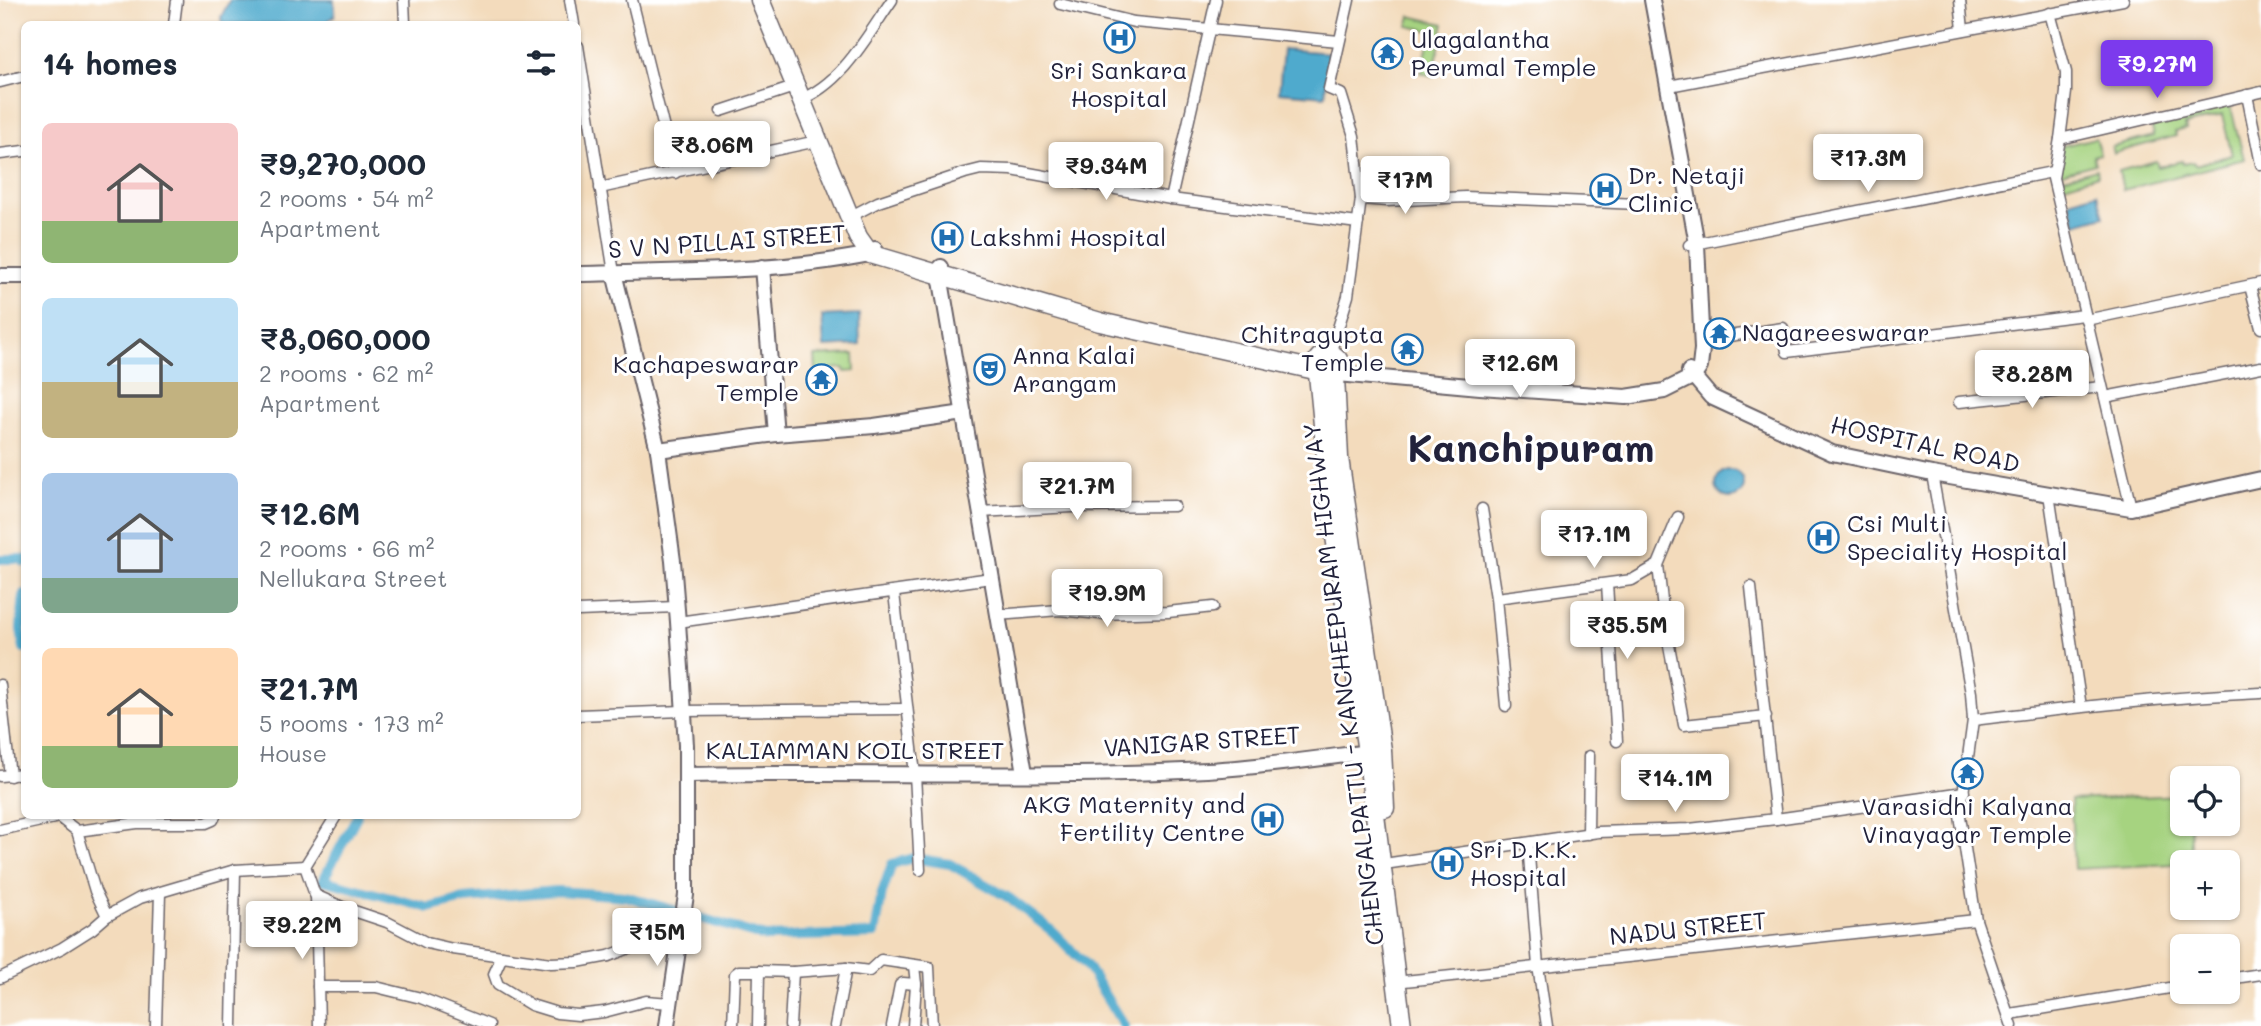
<!DOCTYPE html>
<html lang="en">
<head>
<meta charset="utf-8">
<style>
	body { margin:0; font-family:Mali,sans-serif; background:#f6f6f7; color:#1f2937; height:100vh; display:flex; flex-direction:column; font-size:26px; white-space:nowrap }
	* { box-sizing:border-box; margin:0 }
	p { font-size:23px; color:#747a83 }
	.icon { flex:none; width:38px; height:38px; fill:none; stroke:currentColor; stroke-width:2; stroke-linecap:round; stroke-linejoin:round }
	.map { position:relative; flex:1; overflow:hidden }
	.details { position:absolute; left:21px; top:21px; width:560px; height:798px; display:flex; flex-direction:column; background:#fff; border-radius:10px; box-shadow:0 2px 5px #0004 }
	.details>* { flex:none }
	.fabs { position:absolute; left:2170px; top:766px; display:grid; gap:14px }
	.fabs a { display:grid; place-items:center; width:70px; height:70px; border-radius:10px; background:#fff; box-shadow:0 2px 5px #0004; font-size:35px }
	.price { position:absolute; translate:-50% -60px; padding:0 16px; border-radius:7px; background:#fff; color:#222; font-size:23px; line-height:46px; filter:drop-shadow(0 2px 4px #0008) }
	.price::after { content:''; position:absolute; left:50%; top:42px; width:21px; height:16px; margin-left:-10px; background:inherit; clip-path:polygon(0 0,100% 0,50% 100%) }
	.price.current { background:#7c3aed; color:#fff }
	ul { padding:0; list-style:none }
	li { display:flex; align-items:center; gap:21px; height:175px; padding:0 21px }
	li span { display:grid; place-items:center; flex:none; width:196px; height:140px; border-radius:10px; color:#555 }
	li>.icon { margin-inline-start:auto }
	span .icon { width:84px; height:84px; fill:#fffc; stroke-width:1 }
	li b { font-size:30px }
	h2 { display:flex; justify-content:space-between; align-items:center; height:84px; padding:0 21px; font-size:30px }
	.map>svg:first-child { display:block }
	.green { fill:#a6d380; stroke:#647a5e; stroke-width:2 }
	.water { fill:#4faacd; stroke:#386684; stroke-width:2 }
	.lines { fill:none; stroke-linecap:round; stroke-linejoin:round }
	.canal { stroke:#4faacd; stroke-width:10 }
	.street-casing { stroke:#6b6368; stroke-width:13 }
	.secondary-casing { stroke:#6b6368; stroke-width:18 }
	.highway-casing { stroke:#6b6368; stroke-width:21 }
	.street { stroke:#fff; stroke-width:10 }
	.secondary { stroke:#fff; stroke-width:14 }
	.highway { stroke:#fff; stroke-width:18 }
	.labels { text-anchor:middle; stroke-width:6; stroke-linejoin:round; paint-order:stroke }
	.poi-label { font-size:24px; fill:#22223b; stroke:#fff; text-anchor:start }
	.street-label { font-size:24px; fill:#22223b; stroke:#fff }
	.town-label { font-size:38px; font-weight:bold; fill:#22223b; stroke:#fff }
</style>
</head>
<body>
<div class="map">
<svg width="2261" height="1026" viewBox="0 0 2261 1026">
	<rect width="100%" height="100%" fill="#fff"/>
	<filter id="ink" filterUnits="userSpaceOnUse"><feTurbulence type="fractalNoise" baseFrequency=".0143" numOctaves="2"/><feDisplacementMap in="SourceGraphic" scale="14" xChannelSelector="R" yChannelSelector="G"/><feConvolveMatrix kernelMatrix="1 2 1 2 8 2 1 2 1" color-interpolation-filters="sRGB"/></filter>
	<filter id="wash" filterUnits="userSpaceOnUse"><feTurbulence type="fractalNoise" baseFrequency=".00686" numOctaves="4" result="noise"/><feDisplacementMap in="SourceGraphic" scale="28" xChannelSelector="R" yChannelSelector="G"/><feGaussianBlur stdDeviation="1.57" result="paint"/><feColorMatrix in="noise" values="0 0 0 0 0 0 0 0 0 0 0 0 0 0 0 0 0 1.4 0 .05"/><feComposite in="paint" operator="in"/></filter>
	<g filter="url(#wash)">
		<rect width="100%" height="100%" fill="#f3dbbc"/>
		<g class="green">
			<polygon points="1410,16 1444,24 1433,76 1421,73 1431,31 1408,26"/>
			<polygon points="2230,104 2244,159 2123,190 2119,171 2156,161 2158,167 2182,161 2183,164 2193,162 2195,165 2232,155 2222,115 2185,125 2186,129 2175,132 2176,136 2114,153 2112,147 2154,136 2151,124"/>
			<polygon points="2095,138 2100,154 2093,156 2095,164 2058,174 2062,146"/>
			<polygon points="2097,169 2098,175 2061,186 2059,179"/>
			<polygon points="854,354 855,371 845,372 844,368 816,370 815,356"/>
			<polygon points="2182,795 2182,824 2190,824 2192,863 2074,869 2071,800"/>
		</g>
		<g class="water">
			<polygon points="230,0 334,0 335,15 324,24 222,24 221,17"/>
			<polygon points="1283,49 1329,53 1325,96 1279,92"/>
			<polygon points="2097,193 2104,216 2076,224 2069,201"/>
			<polygon points="859,314 860,345 824,347 822,316"/>
			<circle cx="1730" cy="484" r="14"/>
		</g>
		<g class="lines">
			<g class="canal">
				<polyline points="0,559 24,559 24,562"/>
				<polyline points="24,594 21,629 24,648"/>
				<polyline points="357,816 323,880 429,908 464,899 557,891 625,896 765,937 875,934 882,893 892,864 913,858 950,864 1009,898 1052,931 1087,966 1124,1026"/>
			</g>
		</g>
	</g>
	<g filter="url(#ink)">
		<g class="lines">
			<defs>
				<g id="street">
					<polyline points="404,0 405,24"/>
					<polyline points="570,0 574,24"/>
					<polyline points="632,0 675,173"/>
					<polyline points="1349,0 1329,89 1341,94 1354,136 1361,199 1387,201 1465,197 1689,206"/>
					<polyline points="1960,0 1963,30"/>
					<polyline points="1060,4 1134,22 1339,41"/>
					<polyline points="2050,13 2066,72 2066,92 2060,139 2053,178 2131,508"/>
					<polyline points="174,24 177,0"/>
					<polyline points="578,46 614,273"/>
					<polyline points="0,82 24,76"/>
					<polyline points="1669,86 2123,0"/>
					<polyline points="2247,95 2261,164"/>
					<path d="M799,100C842,84 867,36 892,0"/>
					<polyline points="721,111 797,86"/>
					<polyline points="2060,139 2261,92"/>
					<polyline points="0,154 24,151"/>
					<polyline points="600,188 817,141"/>
					<polyline points="1171,199 1216,0"/>
					<polyline points="855,214 878,202 965,173 981,169 1012,170 1171,199 1358,223"/>
					<polyline points="1689,245 2052,172"/>
					<polyline points="2250,286 2261,328"/>
					<polyline points="2086,320 2261,283"/>
					<polyline points="1702,340 1783,328 1787,352 2084,315"/>
					<polyline points="1330,354 1348,296 1361,199"/>
					<polyline points="2105,397 2261,367"/>
					<polyline points="1959,402 2102,387"/>
					<polyline points="1932,474 1971,693 1973,720 1960,816 1976,920 2012,1026"/>
					<polyline points="2049,494 2081,707"/>
					<polyline points="1482,509 1496,598 1506,706"/>
					<polyline points="980,512 1072,507 1174,506"/>
					<polyline points="1658,565 1664,619 1684,725 1766,716"/>
					<polyline points="1607,584 1617,741"/>
					<polyline points="1751,587 1776,819"/>
					<polyline points="894,593 915,774 920,870"/>
					<polyline points="1496,598 1632,580 1658,565 1678,517"/>
					<polyline points="578,611 676,607"/>
					<polyline points="997,615 1059,610 1100,614 1168,612 1213,607"/>
					<polyline points="678,622 991,578"/>
					<polyline points="0,685 10,776"/>
					<polyline points="578,715 683,711 907,709"/>
					<path d="M1973,720C2069,708 2165,697 2261,693"/>
					<polyline points="0,776 24,774"/>
					<polyline points="0,830 59,817 77,831 137,823 206,823 213,820 215,816"/>
					<polyline points="77,831 95,891 107,916"/>
					<polyline points="1588,834 1589,756"/>
					<polyline points="1528,844 1538,966 1547,1026"/>
					<polyline points="1391,863 1598,832 1689,829 1776,819 1964,792"/>
					<polyline points="305,866 315,895 342,907 387,922 427,943 453,949 551,963 577,962 609,956 642,943 663,939 680,931"/>
					<polyline points="316,895 319,1026"/>
					<polyline points="502,956 494,974 498,985 531,1005 557,1013 578,1015 604,1012 646,1001 670,1003"/>
					<polyline points="0,978 62,948 92,929 107,916 140,898 235,870 305,866 336,816"/>
					<polyline points="2228,979 2261,974"/>
					<polyline points="1395,982 1976,920"/>
					<polyline points="318,987 376,987 421,998 489,1025"/>
					<polyline points="2010,1014 2182,986"/>
					<polyline points="156,1026 160,893"/>
					<polyline points="232,1026 235,870"/>
					<polyline points="733,1026 735,974 739,971 759,971"/>
					<polyline points="758,1026 759,971 793,972 846,968 869,971 881,960 929,967 932,1026"/>
					<polyline points="790,1026 793,972"/>
					<polyline points="835,1026 846,968"/>
					<polyline points="892,1026 900,985 903,983 916,984"/>
					<polyline points="913,1026 916,984 914,966"/>
				</g>
				<g id="secondary">
					<polyline points="762,267 776,434 874,426 964,413"/>
					<polyline points="941,267 940,275 1025,773"/>
					<polyline points="614,273 658,450 673,561 678,622 686,745 686,895 667,1026"/>
					<path d="M578,274C675,271 774,273 870,254L875,249"/>
					<polyline points="0,276 24,276"/>
					<polyline points="1689,371 1711,397 1832,453 1932,474 2131,508 2261,479"/>
					<polyline points="1338,374 1480,387 1626,397 1664,391 1694,376 1700,367 1702,349 1697,244 1652,0"/>
					<polyline points="658,450 776,434"/>
					<path d="M686,775C859,771 1033,779 1207,770C1263,767 1320,758 1376,751"/>
				</g>
				<g id="highway">
					<polyline points="760,0 858,237 870,254 1100,322 1315,370"/>
					<circle cx="1328" cy="366" r="12"/>
					<polyline points="1318,374 1332,516 1367,752 1402,1026"/>
					<polyline points="1335,377 1339,458 1382,750 1385,808"/>
				</g>
			</defs>
			<use href="#street" class="street-casing"/>
			<use href="#secondary" class="secondary-casing"/>
			<use href="#highway" class="highway-casing"/>
			<use href="#street" class="street"/>
			<use href="#secondary" class="secondary"/>
			<use href="#highway" class="highway"/>
		</g>
	</g>
	<defs>
		<symbol id="hospital-ring" viewBox="-11 -11 22 22"><circle r="9.5" fill="#fff" stroke="#1f6fb2" stroke-width="1.5"/><path d="M-5-5h3v3.5h4V-5h3V5h-3V1.5h-4V5h-3Z" fill="#1f6fb2"/></symbol>
		<symbol id="temple-ring" viewBox="-11 -11 22 22"><circle r="9.5" fill="#fff" stroke="#1f6fb2" stroke-width="1.5"/><path d="M0-6L5-2H3V0L6.5 2.5H4V6H1.5V3h-3V6H-4V2.5H-6.5L-3 0V-2H-5Z" fill="#1f6fb2"/></symbol>
		<symbol id="theatre-ring" viewBox="-11 -11 22 22"><circle r="9.5" fill="#fff" stroke="#1f6fb2" stroke-width="1.5"/><path d="M-5-5.5Q0-4 5-5.5V0Q5 5 0 6Q-5 5-5 0ZM-3.3-2.5H-1v1.5H-3.3ZM1-2.5H3.3v1.5H1ZM-2.8 1Q0 5.5 2.8 1Z" fill="#1f6fb2"/></symbol>
	</defs>
	<g fill-rule="evenodd">
		<use href="#hospital-ring" x="1102" y="20" width="35" height="35"/>
		<use href="#temple-ring" x="1370" y="36" width="35" height="35"/>
		<use href="#hospital-ring" x="1588" y="172" width="35" height="35"/>
		<use href="#hospital-ring" x="930" y="220" width="35" height="35"/>
		<use href="#temple-ring" x="1702" y="316" width="35" height="35"/>
		<use href="#temple-ring" x="1390" y="332" width="35" height="35"/>
		<use href="#theatre-ring" x="972" y="352" width="35" height="35"/>
		<use href="#temple-ring" x="804" y="362" width="35" height="35"/>
		<use href="#hospital-ring" x="1806" y="520" width="35" height="35"/>
		<use href="#temple-ring" x="1950" y="756" width="35" height="35"/>
		<use href="#hospital-ring" x="1250" y="802" width="35" height="35"/>
		<use href="#hospital-ring" x="1430" y="846" width="35" height="35"/>
	</g>
	<g class="labels">
		<g class="poi-label">
			<text x="1411" y="48">Ulagalantha<tspan x="1411" dy="28">Perumal Temple</tspan></text>
			<text x="1119" y="79" text-anchor="middle">Sri Sankara<tspan x="1119" dy="28">Hospital</tspan></text>
			<text x="1628" y="184">Dr. Netaji<tspan x="1628" dy="28">Clinic</tspan></text>
			<text x="970" y="246">Lakshmi Hospital</text>
			<text x="1742" y="341">Nagareeswarar</text>
			<text x="1384" y="343" text-anchor="end">Chitragupta<tspan x="1384" dy="28">Temple</tspan></text>
			<text x="1012" y="364">Anna Kalai<tspan x="1012" dy="28">Arangam</tspan></text>
			<text x="799" y="373" text-anchor="end">Kachapeswarar<tspan x="799" dy="28">Temple</tspan></text>
			<text x="1847" y="532">Csi Multi<tspan x="1847" dy="28">Speciality Hospital</tspan></text>
			<text x="1245" y="813" text-anchor="end">AKG Maternity and<tspan x="1245" dy="28">Fertility Centre</tspan></text>
			<text x="1967" y="815" text-anchor="middle">Varasidhi Kalyana<tspan x="1967" dy="28">Vinayagar Temple</tspan></text>
			<text x="1470" y="858">Sri D.K.K.<tspan x="1470" dy="28">Hospital</tspan></text>
		</g>
		<g class="street-label">
			<text transform="translate(727 242) rotate(-4)" y="8">S V N PILLAI STREET</text>
			<text transform="translate(1925 445) rotate(12)" y="8">HOSPITAL ROAD</text>
			<text transform="translate(1344 684) rotate(-97)" y="8">CHENGALPATTU - KANCHEEPURAM HIGHWAY</text>
			<text transform="translate(1202 742) rotate(-4)" y="8">VANIGAR STREET</text>
			<text x="855" y="759">KALIAMMAN KOIL STREET</text>
			<text transform="translate(1688 929) rotate(-6)" y="8">NADU STREET</text>
		</g>
		<g class="town-label">
			<text x="1531" y="462">Kanchipuram</text>
		</g>
	</g>
</svg>
<div class="fabs">
<a><svg class="icon" aria-label="locate" viewBox="0 0 24 24"><circle cx="12" cy="12" r="6"/><path d="M12 2v4M12 18v4M2 12h4M18 12h4"/></svg></a>
<a>+</a>
<a>−</a>
</div>
<b class="price current" style="left:2157px;top:100px">₹9.27M</b>
<b class="price" style="left:712px;top:181px">₹8.06M</b>
<b class="price" style="left:1868px;top:194px">₹17.3M</b>
<b class="price" style="left:1106px;top:202px">₹9.34M</b>
<b class="price" style="left:1405px;top:216px">₹17M</b>
<b class="price" style="left:1520px;top:399px">₹12.6M</b>
<b class="price" style="left:2032px;top:410px">₹8.28M</b>
<b class="price" style="left:1077px;top:522px">₹21.7M</b>
<b class="price" style="left:1594px;top:570px">₹17.1M</b>
<b class="price" style="left:1107px;top:629px">₹19.9M</b>
<b class="price" style="left:1627px;top:661px">₹35.5M</b>
<b class="price" style="left:1675px;top:814px">₹14.1M</b>
<b class="price" style="left:302px;top:961px">₹9.22M</b>
<b class="price" style="left:657px;top:968px">₹15M</b>
<section class="details">
<h2>14 homes<svg class="icon" aria-label="filters" viewBox="0 0 24 24"><path d="M4 7h16M4 17h16"/><circle cx="9" cy="7" r="2"/><circle cx="15" cy="17" r="2"/></svg></h2>
<ul>
<li><span style="background:linear-gradient(#f6c9c9 70%,#8fb573 0)"><svg class="icon" aria-label="home" viewBox="0 0 24 24"><path d="M3 11l9-7 9 7M6 9v11h12V9"/></svg></span><div><b>₹9,270,000</b><p>2 rooms · 54 m²</p><p>Apartment</p></div></li>
<li><span style="background:linear-gradient(#bfe0f5 60%,#c2b280 0)"><svg class="icon" aria-label="home" viewBox="0 0 24 24"><path d="M3 11l9-7 9 7M6 9v11h12V9"/></svg></span><div><b>₹8,060,000</b><p>2 rooms · 62 m²</p><p>Apartment</p></div></li>
<li><span style="background:linear-gradient(#a9c7e8 75%,#7fa58c 0)"><svg class="icon" aria-label="home" viewBox="0 0 24 24"><path d="M3 11l9-7 9 7M6 9v11h12V9"/></svg></span><div><b>₹12.6M</b><p>2 rooms · 66 m²</p><p>Nellukara Street</p></div></li>
<li><span style="background:linear-gradient(#ffd9b3 70%,#8fb573 0)"><svg class="icon" aria-label="home" viewBox="0 0 24 24"><path d="M3 11l9-7 9 7M6 9v11h12V9"/></svg></span><div><b>₹21.7M</b><p>5 rooms · 173 m²</p><p>House</p></div></li>
</ul>
</section>
</div>
</body>
</html>
